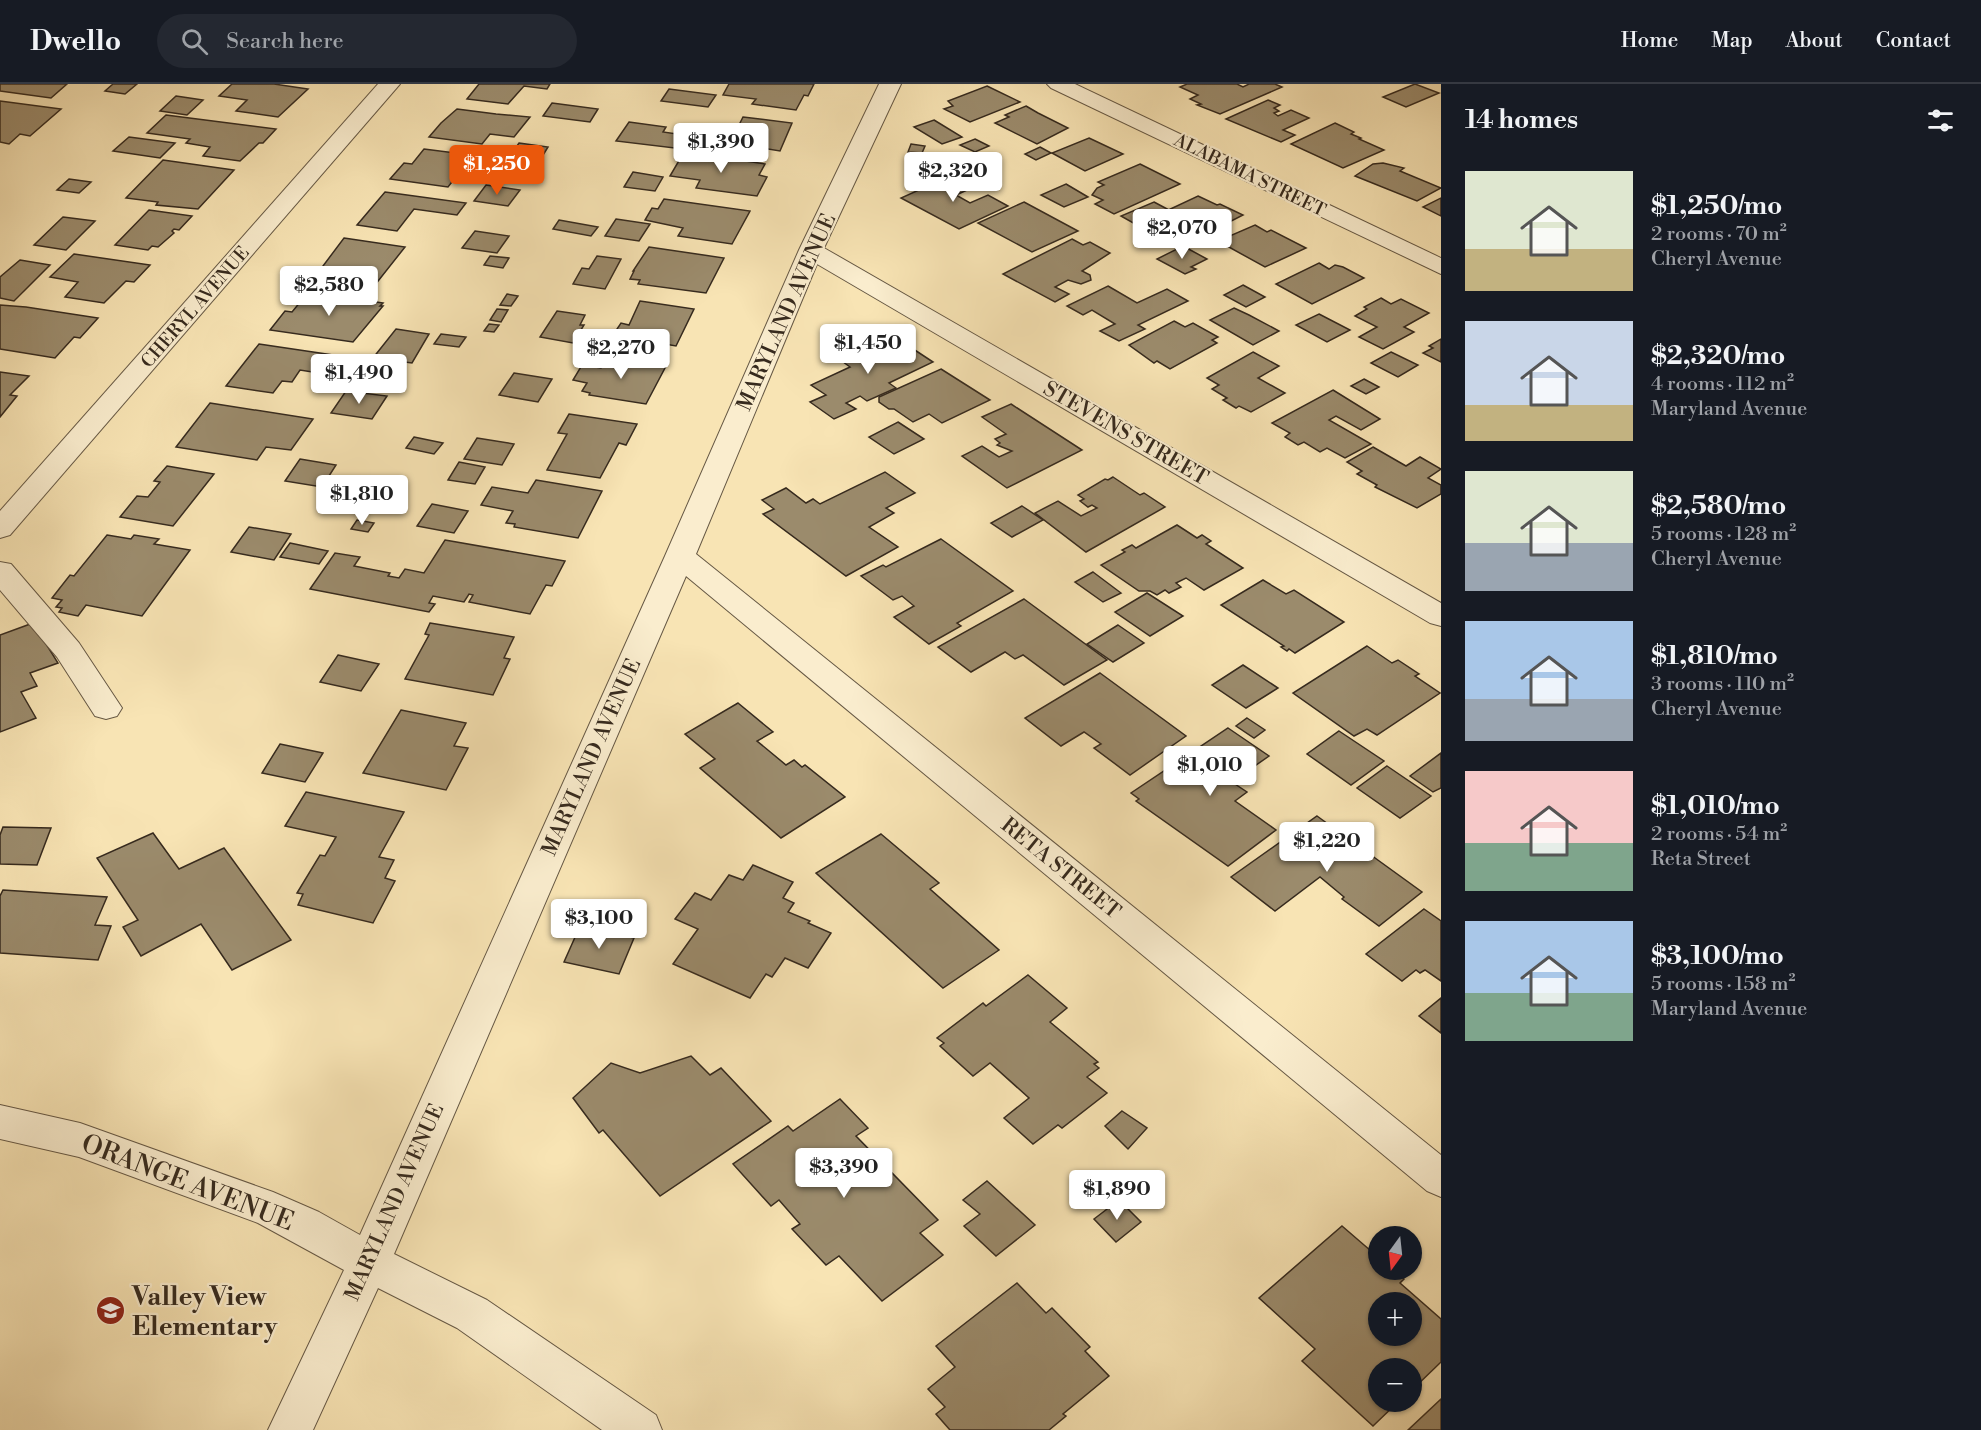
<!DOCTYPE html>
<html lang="en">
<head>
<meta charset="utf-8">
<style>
	body { margin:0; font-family:"Libre Bodoni",serif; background:#242831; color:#f1f3f6; height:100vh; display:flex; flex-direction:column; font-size:22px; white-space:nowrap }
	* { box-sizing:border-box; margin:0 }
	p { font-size:20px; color:#9ea1a6 }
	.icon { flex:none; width:33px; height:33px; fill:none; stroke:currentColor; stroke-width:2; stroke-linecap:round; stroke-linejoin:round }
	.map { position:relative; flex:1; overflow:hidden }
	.sheet { display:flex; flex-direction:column; background:#171b24; width:540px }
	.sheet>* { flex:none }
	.needle { width:39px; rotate:195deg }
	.fabs { position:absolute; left:1368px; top:1142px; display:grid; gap:12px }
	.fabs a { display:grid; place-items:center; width:54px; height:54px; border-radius:50%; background:#171b24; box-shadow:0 2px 4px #0004; font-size:30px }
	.price { position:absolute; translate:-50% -51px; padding:0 14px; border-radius:6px; background:#fff; color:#222; font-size:20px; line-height:39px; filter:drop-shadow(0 2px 3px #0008) }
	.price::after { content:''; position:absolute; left:50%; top:36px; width:18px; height:14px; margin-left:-9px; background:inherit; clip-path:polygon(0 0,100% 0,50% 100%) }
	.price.active { background:#ea580c; color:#fff }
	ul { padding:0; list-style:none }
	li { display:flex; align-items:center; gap:18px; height:150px; padding:0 24px }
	li span { display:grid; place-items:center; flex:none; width:168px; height:120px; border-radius:0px; color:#555 }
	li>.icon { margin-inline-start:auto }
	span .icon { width:72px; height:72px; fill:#fffc; stroke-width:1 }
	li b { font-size:26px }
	h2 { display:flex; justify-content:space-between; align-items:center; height:72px; padding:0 24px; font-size:26px }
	header { display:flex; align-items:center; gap:36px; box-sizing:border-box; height:84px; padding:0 30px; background:#171b24; border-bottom:2px solid #363941 }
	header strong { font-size:28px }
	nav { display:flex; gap:33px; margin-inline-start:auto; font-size:21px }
	.search { width:420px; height:54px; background:#242831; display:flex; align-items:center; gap:15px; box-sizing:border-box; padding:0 21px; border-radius:33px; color:#9ea1a6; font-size:22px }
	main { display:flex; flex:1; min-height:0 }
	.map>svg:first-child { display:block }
	.building { fill:#9b8b6c; stroke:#362a1e; stroke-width:1.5; fill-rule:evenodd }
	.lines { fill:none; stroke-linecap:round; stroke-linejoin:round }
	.minor-casing { stroke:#665844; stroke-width:2 }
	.minor { fill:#faedce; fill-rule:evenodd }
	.labels { text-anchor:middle; stroke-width:4.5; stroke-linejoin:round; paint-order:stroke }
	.far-street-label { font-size:18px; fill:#362a1e; stroke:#faedce }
	.street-label { font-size:21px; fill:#362a1e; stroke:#faedce }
	.near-street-label { font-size:26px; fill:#362a1e; stroke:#faedce }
	.near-poi-label { font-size:26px; font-weight:bold; fill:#362a1e; stroke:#faedce; text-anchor:start }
</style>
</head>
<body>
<header>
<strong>Dwello</strong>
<div class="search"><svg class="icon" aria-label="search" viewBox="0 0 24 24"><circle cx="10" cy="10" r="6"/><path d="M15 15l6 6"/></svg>Search here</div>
<nav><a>Home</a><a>Map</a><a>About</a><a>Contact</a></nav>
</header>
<main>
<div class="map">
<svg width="1441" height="1346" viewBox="0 0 1441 1346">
	<rect width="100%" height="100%" fill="#f8e4b4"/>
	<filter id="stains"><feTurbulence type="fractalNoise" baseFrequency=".00333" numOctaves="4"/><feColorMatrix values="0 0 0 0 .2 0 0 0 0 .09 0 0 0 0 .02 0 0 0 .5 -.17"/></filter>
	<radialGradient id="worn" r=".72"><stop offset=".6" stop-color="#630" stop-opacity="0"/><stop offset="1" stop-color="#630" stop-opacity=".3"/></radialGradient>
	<g class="building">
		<polygon points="0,0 67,0 51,14 0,7"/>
		<polygon points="113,0 137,0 125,10 105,7"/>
		<polygon points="232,0 274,0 308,5 278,33 236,27 247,16 219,12"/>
		<polygon points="479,0 550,0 547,5 524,2 508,20 467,15"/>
		<polygon points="729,0 814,0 808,12 804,11 796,26 752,20 756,15 723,11"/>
		<polygon points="1187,0 1237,0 1243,3 1249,0 1275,0 1282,3 1220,30 1197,21 1201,20 1190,15 1198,11 1180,3"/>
		<polygon points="1415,0 1439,9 1406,23 1383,13"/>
		<polygon points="987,2 1020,18 970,38 944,25 953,22 948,17"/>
		<polygon points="669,5 716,11 708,23 661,17"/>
		<polygon points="176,12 203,16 187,31 160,27"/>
		<polygon points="1268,16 1280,21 1274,24 1279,27 1274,29 1278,32 1291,26 1309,34 1283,46 1295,51 1281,58 1226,35"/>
		<polygon points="0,17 61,25 30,52 20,50 9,60 0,58"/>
		<polygon points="552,19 598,25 590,38 543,32"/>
		<polygon points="1026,22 1038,29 1068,44 1037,60 995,39 1009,33 1005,31"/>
		<polygon points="457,25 496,30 530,33 514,53 490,50 482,60 429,53 441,39"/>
		<polygon points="166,31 276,45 263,59 259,59 240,77 203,72 210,63 186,59 190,55 147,49"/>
		<polygon points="743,33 792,39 780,67 725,58 730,50 736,51 742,41 739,41"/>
		<polygon points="934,36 962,53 942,60 914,43"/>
		<polygon points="629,38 666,43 663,48 691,52 683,65 616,57"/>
		<polygon points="1335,39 1354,48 1351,50 1361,54 1359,55 1384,66 1343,84 1291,60"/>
		<polygon points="129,53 175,59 160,74 113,67"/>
		<polygon points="1089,54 1123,70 1085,87 1052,69"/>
		<polygon points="975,55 989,62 975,68 960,61"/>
		<polygon points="519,59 548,63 540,76 510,72"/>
		<polygon points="911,60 925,62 922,69 908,68"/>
		<polygon points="1040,63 1051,69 1036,76 1025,70"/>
		<polygon points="424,65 463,70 465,67 499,72 489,85 459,81 453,88 459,89 448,103 390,95 404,79 412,80"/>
		<polygon points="684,68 765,80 759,91 767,93 757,112 696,104 700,96 670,92"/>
		<polygon points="924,72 951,74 946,91 919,88"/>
		<polygon points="163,76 234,86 198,125 156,121 158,118 126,114"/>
		<polygon points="1383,79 1404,84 1400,87 1441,104 1417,117 1355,92 1373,80"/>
		<polygon points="1140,80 1180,100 1114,130 1095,120 1103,116 1092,111 1097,104 1104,101 1098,98"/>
		<polygon points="633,88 663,93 655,107 624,103"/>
		<polygon points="952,91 974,103 956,111 970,119 988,111 1008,122 959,145 901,114"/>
		<polygon points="69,95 91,98 79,109 57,106"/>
		<polygon points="1066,100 1088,113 1064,123 1041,111"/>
		<polygon points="486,101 520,106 508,122 474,117"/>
		<polygon points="385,108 466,119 457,131 414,125 397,147 357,141"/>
		<polygon points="1198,112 1217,121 1220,120 1243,131 1210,148 1164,128"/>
		<polygon points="1441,114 1441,132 1423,123"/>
		<polygon points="664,115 750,127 732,160 678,152 683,144 645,136 652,124 658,125"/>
		<polygon points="1024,118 1078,147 1032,168 978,139"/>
		<polygon points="1154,118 1169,126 1135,140 1121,132"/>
		<polygon points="149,126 192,132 179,146 174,145 172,147 174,149 158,163 152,162 148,166 115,161"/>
		<polygon points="63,133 95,137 66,166 34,161"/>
		<polygon points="616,135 650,140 639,157 605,152"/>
		<polygon points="559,136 598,143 591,152 553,145"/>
		<polygon points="1255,141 1267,148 1271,146 1306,164 1265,183 1218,157"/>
		<polygon points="475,147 509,152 497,169 462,164"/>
		<polygon points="344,154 405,163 371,206 355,204 352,207 332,204 335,201 311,198"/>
		<polygon points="1072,155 1083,161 1090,158 1110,169 1082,187 1090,191 1091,196 1081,200 1068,196 1055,203 1069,210 1055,218 1003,190"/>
		<polygon points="1183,162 1207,175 1191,183 1196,185 1185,190 1157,175"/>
		<polygon points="649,163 724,174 706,209 638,200 640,196 630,195 634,187 633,187"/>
		<polygon points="74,170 150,181 134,198 126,197 104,219 65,213 78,198 50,193"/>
		<polygon points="490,172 509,174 503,184 484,181"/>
		<polygon points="597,172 621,175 605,205 573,200 582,184 589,185"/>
		<polygon points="20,176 50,181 14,217 0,214 0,193"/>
		<polygon points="1319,179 1329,185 1335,181 1343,183 1364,194 1312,220 1276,200"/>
		<polygon points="1243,201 1265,213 1246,223 1224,211"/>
		<polygon points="1108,202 1137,219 1167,205 1188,217 1138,241 1145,245 1119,257 1100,247 1115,240 1092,226 1083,231 1067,222"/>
		<polygon points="310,206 351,212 350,214 383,219 380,222 383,222 353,258 270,246 285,227 292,228"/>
		<polygon points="507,210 518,212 511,222 500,221"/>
		<polygon points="1381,214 1391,220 1401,215 1429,229 1404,243 1414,248 1383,265 1359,253 1377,243 1355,232 1367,225 1364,223"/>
		<polygon points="640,217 694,225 676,262 613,251 621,239 629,241"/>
		<polygon points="0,221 26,223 98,234 80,254 74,253 55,274 0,265"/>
		<polygon points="1234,224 1249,231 1279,247 1253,261 1210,236"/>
		<polygon points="497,225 508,226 501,238 490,236"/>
		<polygon points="557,227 585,231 580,241 584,241 573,259 540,253"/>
		<polygon points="1319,230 1350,246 1327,258 1296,241"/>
		<polygon points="1174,237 1185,243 1193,239 1218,253 1212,256 1217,259 1170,285 1157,277 1154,279 1129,261"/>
		<polygon points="489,240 499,241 494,248 484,247"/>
		<polygon points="396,245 429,250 412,279 373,274"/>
		<polygon points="441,250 466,253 459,263 434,260"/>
		<polygon points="892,251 933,278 889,299 896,304 867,317 860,312 846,319 856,325 834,335 810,318 826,311 811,301 850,283 839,275"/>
		<polygon points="585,253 615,256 611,264 582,261"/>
		<polygon points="1441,255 1441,278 1423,269 1433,264 1429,262"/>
		<polygon points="259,260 340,272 357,274 344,293 300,286 292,298 282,297 273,309 226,302"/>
		<polygon points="1253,268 1279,282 1258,294 1285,309 1251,328 1239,322 1236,324 1223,316 1227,314 1212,305 1219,301 1207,294"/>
		<polygon points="1391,268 1418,281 1398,293 1371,279"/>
		<polygon points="607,273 666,282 646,320 589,311 590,309 582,307 587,299 573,296 582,281 601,284"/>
		<polygon points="941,285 990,316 942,339 929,330 913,338 894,325 889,325 879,318 879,313"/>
		<polygon points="0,288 29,292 10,311 17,312 0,333"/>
		<polygon points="514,289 552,295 538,318 499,311"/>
		<polygon points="1364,295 1379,303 1366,310 1351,302"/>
		<polygon points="1333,306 1380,335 1361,346 1336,332 1329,336 1371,360 1345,374 1327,364 1320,368 1304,358 1298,361 1285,353 1290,349 1272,339"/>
		<polygon points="346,307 387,312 372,335 331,329"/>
		<polygon points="210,319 313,335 291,366 266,363 257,376 176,363"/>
		<polygon points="1011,320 1082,366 1007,404 962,372 982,362 999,373 1012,367 997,361 1000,359 995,355 1006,350 982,333"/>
		<polygon points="569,330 637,340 626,361 619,359 600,394 547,386 567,350 558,349"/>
		<polygon points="898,338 924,355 894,370 869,353"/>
		<polygon points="414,353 443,359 434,370 406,364"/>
		<polygon points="477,354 514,360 502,381 464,375"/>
		<polygon points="1373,363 1406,382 1420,373 1441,385 1428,394 1441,401 1441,410 1417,424 1375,403 1377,401 1357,390 1362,387 1347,378"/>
		<polygon points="300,375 336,381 322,403 285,397"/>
		<polygon points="459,378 485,383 475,400 448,396"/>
		<polygon points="167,382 214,390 173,442 120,433 137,412 148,413 160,398 154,397"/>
		<polygon points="885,388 915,409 886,424 894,429 869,443 898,463 846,492 763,430 774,425 762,416 786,404 806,419 813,415 820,420"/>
		<polygon points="1113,393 1140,411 1144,409 1165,423 1086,468 1035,429 1058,417 1081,432 1097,424 1092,421 1088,423 1080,417 1084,415 1078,411 1105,395 1108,396"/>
		<polygon points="536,396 602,407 578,454 514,443 515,440 506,439 513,427 481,421 492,403 528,409"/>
		<polygon points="432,420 468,427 454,449 417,442"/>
		<polygon points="1022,422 1043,436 1012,453 991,439"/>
		<polygon points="357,436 374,439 368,448 351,445"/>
		<polygon points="1177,441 1197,454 1202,451 1211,457 1206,460 1243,484 1204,506 1186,494 1176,499 1181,503 1169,509 1165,506 1157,511 1150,507 1139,507 1101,481 1125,468 1122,466 1132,461 1136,464"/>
		<polygon points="249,443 291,450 274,476 231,468"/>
		<polygon points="107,451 131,455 134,451 159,455 154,460 190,466 142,532 86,521 78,532 59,528 62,524 56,523 62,516 52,514 70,491 74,492"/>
		<polygon points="941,455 1013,507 957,539 961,542 929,560 894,533 914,522 902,512 893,516 861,492 883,481 886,483"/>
		<polygon points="445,456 565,477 552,502 546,501 530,530 469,518 473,511 469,510 464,518 433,512 429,519 435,520 429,528 310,505 335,469 360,473 354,482 390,489 388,492 399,494 405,485 424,489"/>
		<polygon points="290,459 328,467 319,480 280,473"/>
		<polygon points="1093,488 1121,509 1103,518 1075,498"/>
		<polygon points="1263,496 1286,510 1294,506 1344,538 1295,569 1289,565 1287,567 1281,563 1284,562 1221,521"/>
		<polygon points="1147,509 1183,532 1150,552 1115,528"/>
		<polygon points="1024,515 1107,576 1064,601 1023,571 1015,575 1005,568 971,588 938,563"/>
		<polygon points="33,539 58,579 30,589 37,602 21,608 36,634 0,648 0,551"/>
		<polygon points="430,539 514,553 504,574 510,575 493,611 405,595 429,551 425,550"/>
		<polygon points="1118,541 1144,559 1113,578 1087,560"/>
		<polygon points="1367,562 1392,579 1398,576 1419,590 1415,592 1440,609 1377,651 1367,645 1354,652 1293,609"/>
		<polygon points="338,571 379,580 361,607 320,598"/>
		<polygon points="1243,581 1278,604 1246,624 1212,601"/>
		<polygon points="1100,589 1186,652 1130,691 1094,664 1101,660 1084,648 1061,662 1025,634"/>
		<polygon points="738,619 773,648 757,657 786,681 794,676 802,683 805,681 845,713 781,754 700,684 715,675 685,650"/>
		<polygon points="401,626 466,639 454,662 468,664 446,706 363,689"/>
		<polygon points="1247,634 1265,646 1254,654 1236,642"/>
		<polygon points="1228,644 1269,672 1232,698 1247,708 1235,717 1276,746 1228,782 1136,717 1139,715 1131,709"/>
		<polygon points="1339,647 1384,677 1351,701 1307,670"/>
		<polygon points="280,660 323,669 305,698 262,689"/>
		<polygon points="1441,669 1441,704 1433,708 1410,692"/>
		<polygon points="1387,682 1431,712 1400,734 1357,704"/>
		<polygon points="306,708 404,728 379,773 394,776 385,794 395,797 373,839 298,821 303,810 297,809 320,771 325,772 336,753 285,742"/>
		<polygon points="1317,732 1422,808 1379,842 1342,815 1344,813 1320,793 1275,827 1231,793"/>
		<polygon points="3,743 51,744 37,781 0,780 0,751"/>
		<polygon points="153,749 179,785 224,764 291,856 232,886 201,840 141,872 123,843 138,836 97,774"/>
		<polygon points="881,750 939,799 930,805 999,866 943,904 816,789"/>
		<polygon points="753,781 793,798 783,814 794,819 788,828 810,837 808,839 831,849 808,884 785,874 772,893 766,890 750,914 673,880 698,845 675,835 695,809 711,816 729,791 743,796"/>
		<polygon points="3,806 107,813 95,841 111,842 98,876 0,869 0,812"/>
		<polygon points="1424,825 1441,837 1441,897 1425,886 1420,889 1416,886 1402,897 1366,870"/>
		<polygon points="580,842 634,854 619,890 564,878"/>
		<polygon points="1028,891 1067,924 1050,938 1098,978 1094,980 1099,984 1087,993 1107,1009 1062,1044 1058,1041 1033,1060 1004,1034 1029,1014 990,979 973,992 940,962 944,959 937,954 983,919 986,922"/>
		<polygon points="1441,914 1441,949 1419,932"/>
		<polygon points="691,972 710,991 721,984 771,1037 660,1112 603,1046 599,1049 573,1014 611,979 640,989"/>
		<polygon points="840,1015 868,1044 856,1052 938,1136 920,1149 943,1171 882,1217 839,1172 826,1181 792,1145 800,1140 779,1116 771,1122 733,1080 788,1042 793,1047"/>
		<polygon points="1122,1027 1147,1044 1128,1065 1105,1042"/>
		<polygon points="987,1097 1035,1141 996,1172 964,1142 980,1130 963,1116"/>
		<polygon points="1119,1116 1141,1138 1116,1158 1094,1135"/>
		<path d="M1342,1142L1378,1173V1185H1392L1404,1195L1400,1199L1441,1235V1278L1412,1306V1284H1378V1317H1399L1373,1342L1302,1277L1315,1265L1259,1214ZM1378,1218H1412V1251H1378Z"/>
		<polygon points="1017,1199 1046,1229 1052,1224 1090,1263 1085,1267 1109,1292 1063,1330 1066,1332 1049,1346 950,1346 936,1330 945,1323 928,1305 955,1283 936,1262"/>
		<polygon points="1441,1315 1441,1346 1408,1346"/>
	</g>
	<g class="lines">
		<defs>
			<g id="minor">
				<polygon points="378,0 400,0 10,451 0,454 0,427"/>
				<polygon points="879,0 901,0 824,164 1441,519 1441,542 1430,539 817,180 696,470 1441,1071 1441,1113 1427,1107 686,492 394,1170 487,1216 656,1331 662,1346 602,1346 457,1244 378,1204 313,1346 268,1346 344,1186 258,1139 79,1073 0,1055 0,1021 80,1039 273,1108 319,1128 360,1151 665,472 799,166"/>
				<polygon points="1047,0 1075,0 1441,174 1441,190 1051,4"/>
				<polygon points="0,478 11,480 79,559 122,624 117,632 106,635 95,632 57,573 0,506"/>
			</g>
		</defs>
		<use href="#minor" class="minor-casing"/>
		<use href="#minor" class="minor"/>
	</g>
	<defs>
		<symbol id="school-disc" viewBox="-11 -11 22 22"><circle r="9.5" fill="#8f2418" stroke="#faedce"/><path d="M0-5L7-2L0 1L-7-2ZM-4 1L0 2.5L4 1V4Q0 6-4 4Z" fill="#fff"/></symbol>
	</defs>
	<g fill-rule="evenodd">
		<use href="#school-disc" x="94" y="1210" width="33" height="33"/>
	</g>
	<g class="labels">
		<g class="far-street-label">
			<text transform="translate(1250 91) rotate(26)" y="6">ALABAMA STREET</text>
			<text transform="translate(195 223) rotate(-49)" y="6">CHERYL AVENUE</text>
		</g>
		<g class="street-label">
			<text transform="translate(786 228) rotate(-66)" y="7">MARYLAND AVENUE</text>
			<text transform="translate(1126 349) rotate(30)" y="7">STEVENS STREET</text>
			<text transform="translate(591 673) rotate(-66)" y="7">MARYLAND AVENUE</text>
			<text transform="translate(1061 784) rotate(39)" y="7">RETA STREET</text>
			<text transform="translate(394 1118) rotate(-66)" y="7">MARYLAND AVENUE</text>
		</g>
		<g class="near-street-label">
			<text transform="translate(188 1098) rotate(21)" y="9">ORANGE AVENUE</text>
		</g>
		<g class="near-poi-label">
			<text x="132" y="1221">Valley View<tspan x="132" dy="30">Elementary</tspan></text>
		</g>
	</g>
	<rect width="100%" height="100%" filter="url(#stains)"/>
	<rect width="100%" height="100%" fill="url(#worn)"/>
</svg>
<div class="fabs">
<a><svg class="needle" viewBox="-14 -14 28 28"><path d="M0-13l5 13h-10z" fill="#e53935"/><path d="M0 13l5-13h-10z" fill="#9ea1a6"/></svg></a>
<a>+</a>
<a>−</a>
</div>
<b class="price" style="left:721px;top:90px">$1,390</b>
<b class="price active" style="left:497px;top:112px">$1,250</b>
<b class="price" style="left:953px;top:119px">$2,320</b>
<b class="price" style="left:1182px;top:176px">$2,070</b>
<b class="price" style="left:329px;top:233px">$2,580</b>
<b class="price" style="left:868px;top:291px">$1,450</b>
<b class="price" style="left:621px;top:296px">$2,270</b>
<b class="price" style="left:359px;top:321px">$1,490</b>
<b class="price" style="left:362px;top:442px">$1,810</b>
<b class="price" style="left:1210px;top:713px">$1,010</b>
<b class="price" style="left:1327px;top:789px">$1,220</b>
<b class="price" style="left:599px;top:866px">$3,100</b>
<b class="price" style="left:844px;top:1115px">$3,390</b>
<b class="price" style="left:1117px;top:1137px">$1,890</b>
</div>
<section class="sheet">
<h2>14 homes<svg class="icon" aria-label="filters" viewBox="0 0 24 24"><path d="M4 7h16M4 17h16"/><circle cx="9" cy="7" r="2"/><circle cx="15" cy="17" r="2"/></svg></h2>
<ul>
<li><span style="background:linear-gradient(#dfe7d0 65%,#c2b280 0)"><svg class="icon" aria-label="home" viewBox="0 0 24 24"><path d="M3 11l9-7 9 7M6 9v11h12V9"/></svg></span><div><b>$1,250/mo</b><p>2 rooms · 70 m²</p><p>Cheryl Avenue</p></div></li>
<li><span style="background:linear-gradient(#c9d6e8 70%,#c2b280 0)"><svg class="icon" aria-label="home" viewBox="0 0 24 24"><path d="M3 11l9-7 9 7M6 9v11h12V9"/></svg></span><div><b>$2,320/mo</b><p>4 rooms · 112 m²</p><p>Maryland Avenue</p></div></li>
<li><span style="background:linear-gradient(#dfe7d0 60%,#9aa5b1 0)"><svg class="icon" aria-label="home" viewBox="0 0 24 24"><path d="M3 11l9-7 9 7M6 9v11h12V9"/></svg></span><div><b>$2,580/mo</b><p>5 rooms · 128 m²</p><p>Cheryl Avenue</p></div></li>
<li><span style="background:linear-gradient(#a9c7e8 65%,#9aa5b1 0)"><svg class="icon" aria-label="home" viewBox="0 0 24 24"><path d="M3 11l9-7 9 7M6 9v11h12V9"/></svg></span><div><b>$1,810/mo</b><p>3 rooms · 110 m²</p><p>Cheryl Avenue</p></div></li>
<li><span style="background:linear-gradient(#f6c9c9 60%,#7fa58c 0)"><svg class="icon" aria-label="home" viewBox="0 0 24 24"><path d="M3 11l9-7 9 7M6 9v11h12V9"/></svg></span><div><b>$1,010/mo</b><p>2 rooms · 54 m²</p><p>Reta Street</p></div></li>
<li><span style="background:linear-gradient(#a9c7e8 60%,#7fa58c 0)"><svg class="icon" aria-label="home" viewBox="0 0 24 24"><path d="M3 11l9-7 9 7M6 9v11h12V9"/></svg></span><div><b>$3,100/mo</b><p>5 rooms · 158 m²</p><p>Maryland Avenue</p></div></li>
</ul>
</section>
</main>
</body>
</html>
